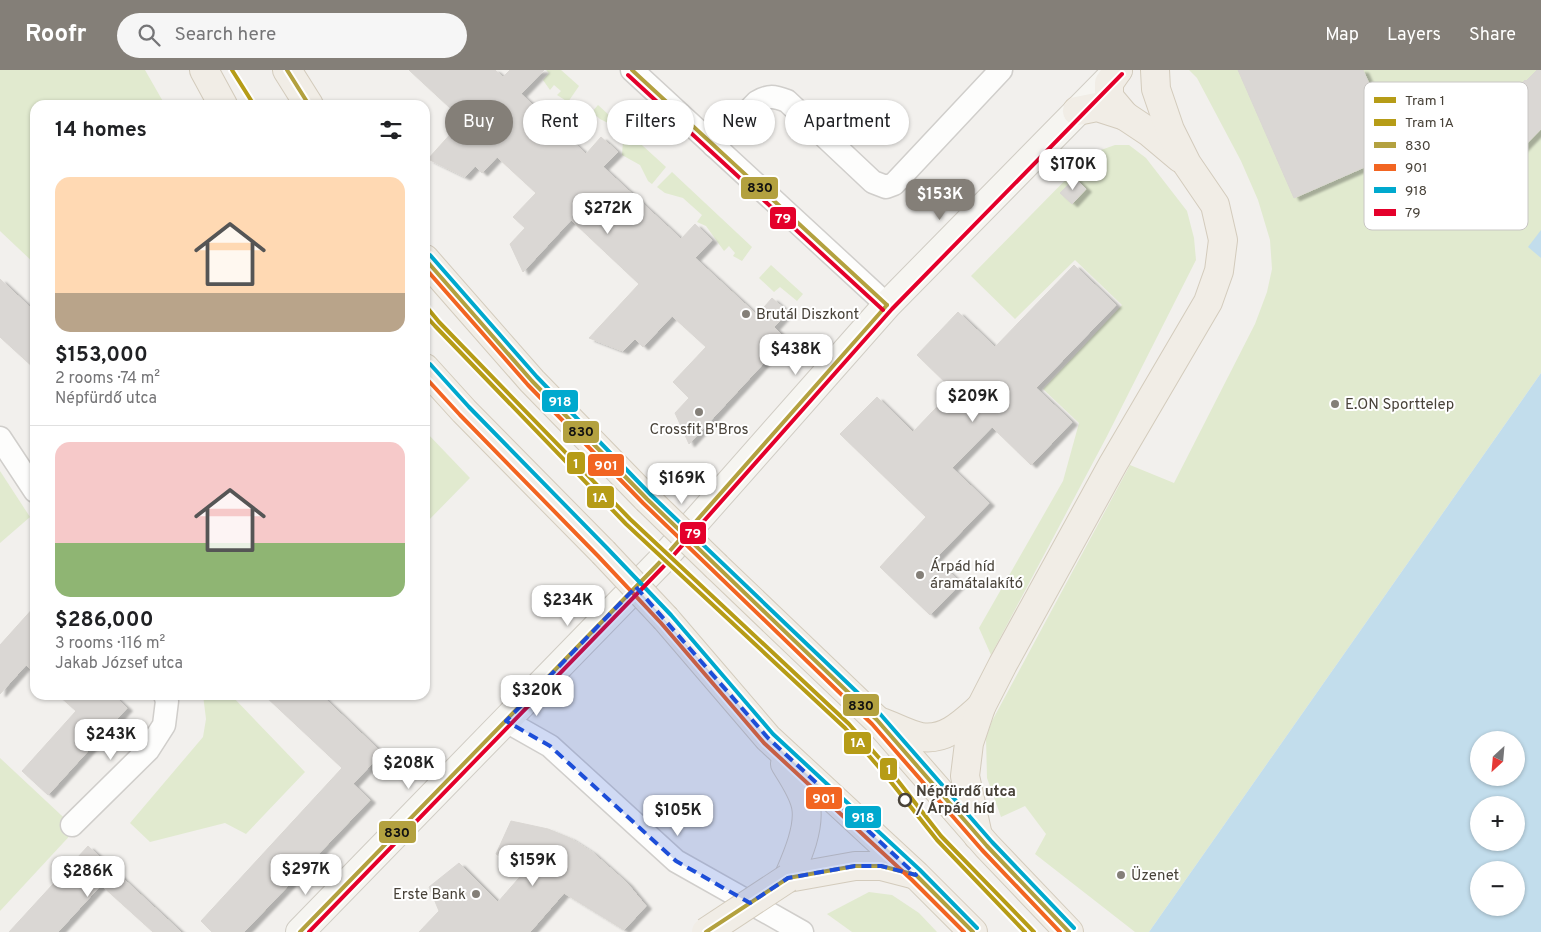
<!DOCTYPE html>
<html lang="en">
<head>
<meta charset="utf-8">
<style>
	body { margin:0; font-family:Overpass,sans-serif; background:#f6f6f6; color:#202124; height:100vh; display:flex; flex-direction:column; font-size:19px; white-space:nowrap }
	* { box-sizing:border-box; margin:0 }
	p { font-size:16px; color:#757577 }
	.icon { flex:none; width:28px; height:28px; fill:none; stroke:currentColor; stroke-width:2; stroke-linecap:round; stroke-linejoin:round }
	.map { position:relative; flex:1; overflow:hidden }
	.sheet { position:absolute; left:30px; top:30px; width:400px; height:600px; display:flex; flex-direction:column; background:#fff; border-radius:15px; box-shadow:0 1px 4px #0004 }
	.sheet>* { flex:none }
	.banner { position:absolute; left:445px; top:30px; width:475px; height:45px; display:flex; gap:10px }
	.needle { width:32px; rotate:206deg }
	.controls { position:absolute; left:1470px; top:661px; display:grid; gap:10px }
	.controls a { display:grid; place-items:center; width:55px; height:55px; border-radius:50%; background:#fff; box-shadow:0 1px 4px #0004; font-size:25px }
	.price { position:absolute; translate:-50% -42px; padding:0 11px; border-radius:10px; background:#fff; color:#222; font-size:16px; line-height:32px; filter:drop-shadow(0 1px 2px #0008) }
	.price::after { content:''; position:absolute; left:50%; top:30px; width:15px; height:11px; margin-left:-8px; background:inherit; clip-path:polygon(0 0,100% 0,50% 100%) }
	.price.on { background:#847f78; color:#fff }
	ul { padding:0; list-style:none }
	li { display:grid; align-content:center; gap:10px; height:265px; padding:0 25px }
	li+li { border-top:1px solid #e0e0e0 }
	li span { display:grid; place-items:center; height:155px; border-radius:15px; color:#555 }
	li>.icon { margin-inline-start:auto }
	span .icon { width:90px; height:90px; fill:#fffc; stroke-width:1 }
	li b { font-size:21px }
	h2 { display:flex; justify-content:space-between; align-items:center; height:60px; padding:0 25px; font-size:21px }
	.pill { padding:0 18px; border-radius:22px; background:#fff; box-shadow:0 1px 4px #0004; font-size:18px; line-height:45px }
	.pill.on { background:#847f78; color:#fff }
	header { display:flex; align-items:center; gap:30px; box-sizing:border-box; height:70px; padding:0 25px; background:#847f78; color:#fff }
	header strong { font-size:24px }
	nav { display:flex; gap:28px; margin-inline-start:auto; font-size:18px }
	.search { width:350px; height:45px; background:#f6f6f6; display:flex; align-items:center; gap:12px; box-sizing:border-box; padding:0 18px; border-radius:28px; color:#757577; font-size:19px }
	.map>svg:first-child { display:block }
	.green { fill:#e1eacf }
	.water { fill:#c2ddec; fill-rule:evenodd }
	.building { fill:#dad7d4; stroke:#dad7d3; filter:url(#shadow) }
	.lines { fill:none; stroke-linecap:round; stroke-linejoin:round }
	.street-casing { stroke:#d0cecb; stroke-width:25 }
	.secondary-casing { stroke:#d0ccc4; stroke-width:30 }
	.primary-casing { stroke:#d3cbbc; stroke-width:30 }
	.street { stroke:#fdfdfc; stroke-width:22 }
	.secondary { stroke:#f6f5f1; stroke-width:28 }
	.primary { stroke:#f1ede6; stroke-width:28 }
	.primary-bridge-casing { stroke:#d3cbbc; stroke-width:30; stroke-linecap:butt }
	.primary-bridge { stroke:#f1ede6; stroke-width:28 }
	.bus-1-casing { stroke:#fff; stroke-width:8 }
	.bus-2-casing { stroke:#fff; stroke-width:8 }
	.bus-3-casing { stroke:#fff; stroke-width:8 }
	.bus-4-casing { stroke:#fff; stroke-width:8 }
	.bus-1 { stroke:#b3a13f; stroke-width:4 }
	.bus-2 { stroke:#f26522; stroke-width:4 }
	.bus-3 { stroke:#00a9ce; stroke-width:4 }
	.bus-4 { stroke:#e4002b; stroke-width:4 }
	.tram-1-casing { stroke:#fff; stroke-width:8 }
	.tram-2-casing { stroke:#fff; stroke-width:8 }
	.tram-1 { stroke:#b69c17; stroke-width:4 }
	.tram-2 { stroke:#b69c17; stroke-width:4 }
	.marked { fill:#1d4ed8; fill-opacity:0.2; stroke:#1d4ed8; stroke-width:4; stroke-dasharray:10 6; stroke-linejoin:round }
	.poi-dot { fill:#847f78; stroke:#fff; stroke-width:2 }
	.stop-dot { fill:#fff; stroke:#484239; stroke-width:2.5 }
	.labels { text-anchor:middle; stroke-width:4; stroke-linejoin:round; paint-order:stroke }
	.poi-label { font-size:15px; fill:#484239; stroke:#fff; text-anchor:start }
	.stop-label { font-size:15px; font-weight:bold; fill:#484239; stroke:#fff; text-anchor:start }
	.key { fill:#fff; stroke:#c8c6c4; stroke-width:1 }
	.key-label { font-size:14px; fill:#484239 }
	.line-badge { stroke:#fff; stroke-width:2 }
	.badge-label { font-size:14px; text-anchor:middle; font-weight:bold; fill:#fff }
	.pale-badge-label { font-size:14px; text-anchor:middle; font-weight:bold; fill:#111 }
</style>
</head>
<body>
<header>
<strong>Roofr</strong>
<div class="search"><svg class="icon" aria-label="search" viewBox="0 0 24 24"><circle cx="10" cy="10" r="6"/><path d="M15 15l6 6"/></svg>Search here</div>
<nav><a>Map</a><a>Layers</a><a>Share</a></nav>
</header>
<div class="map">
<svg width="1541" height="862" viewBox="0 0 1541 862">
	<defs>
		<filter id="shadow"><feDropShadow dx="5.5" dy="3" stdDeviation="1" flood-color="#0004"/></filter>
	</defs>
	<rect width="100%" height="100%" fill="#f2f0ed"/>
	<g class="green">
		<polygon points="0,0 145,0 165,35 35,35 35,194 0,161"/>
		<polygon points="546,0 561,0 579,16 568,32 557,25 561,21 554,15 550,20 543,10 549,3"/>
		<polygon points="1189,0 1541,0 1541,303 1149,862 1135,862 1035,784 1046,764 1025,736 1001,747 987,708 986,668 992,651 1130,395 1174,413 1255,254 1267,222 1272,199 1270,170 1258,130 1241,91 1197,8"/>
		<polygon points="598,35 666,97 652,114 648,111 640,95 622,85 623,71 612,55 600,49 592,42"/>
		<polygon points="1115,75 1129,75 1146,88 1187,141 1194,168 1196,190 1106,368 991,585 979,558 1063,411 1079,353 1043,319 1122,235 1075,190 1015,249 971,206 1084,91 1101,80"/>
		<polygon points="672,102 752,177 742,191 733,186 735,183 729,176 724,181 706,156 697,152 702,145 683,128 665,123 657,117"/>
		<polygon points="771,195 803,224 797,231 780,217 774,222 759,208"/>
		<polygon points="425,361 470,408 425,454"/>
		<polygon points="0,401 30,447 0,473"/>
		<polygon points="203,625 231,625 305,702 246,764 225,753 150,772 130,753 203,667 206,649"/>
		<polygon points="0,688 76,759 0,841"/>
		<polygon points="869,822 892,825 919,843 937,862 852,862 827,844"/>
	</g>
	<g class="water">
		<polygon points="1541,160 1541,188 1528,177"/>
		<path d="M1541,303V862H1149ZM1479,670H1516V708H1479ZM1479,735H1516V772H1479ZM1479,800H1516V838H1479Z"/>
	</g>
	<g class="building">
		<polygon points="409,0 495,0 503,7 510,0 544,0 521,24 586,84 601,67 618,82 603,97 681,169 695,154 712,170 695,188 757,245 772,228 788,242 774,257 786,269 689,374 675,343 689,328 673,312 706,277 672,246 643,277 635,269 623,281 589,268 639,214 571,150 523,202 510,174 525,158 513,147 536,123 497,87 482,103 475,96 465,107 428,89 463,50"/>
		<polygon points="1238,0 1363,0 1399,82 1294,128"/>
		<polygon points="1537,0 1541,0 1541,59 1486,115 1454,83 1525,10 1526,11"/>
		<polygon points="1075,108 1086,119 1072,134 1060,123"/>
		<polygon points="1074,195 1116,235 1036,318 1072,352 1031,395 992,357 952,398 989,433 935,489 961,513 930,545 880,497 926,447 840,364 877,327 913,362 953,320 917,285 958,242 995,277"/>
		<polygon points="0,209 35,242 35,299 0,267"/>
		<polygon points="35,536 35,604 26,595 0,624 0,575"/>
		<polygon points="58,625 113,625 127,638 48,725 22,701 76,641"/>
		<polygon points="264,625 321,625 382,683 353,714 370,730 244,862 212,862 201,851 342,698"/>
		<polygon points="511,751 548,759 570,768 592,782 627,813 646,836 624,860 564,823 530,862 419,862 439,841 429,817 459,793 498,832 525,801 496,784"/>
		<polygon points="88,776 181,862 153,862 101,815 58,862 9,862"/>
	</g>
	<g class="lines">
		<defs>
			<g id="street">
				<polyline points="632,0 887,235"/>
				<path d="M714,76L757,32C769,25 774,26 787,31L873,112L886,117L894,114L1001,0"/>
				<polyline points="0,368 35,421"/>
				<polyline points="506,651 550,676 676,791 802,862"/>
				<polyline points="72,755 148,680 164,655 167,631 165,625"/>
			</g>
			<polyline id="secondary" points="300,862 660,492 887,235 1118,0"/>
			<g id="primary">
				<polyline points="204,0 223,35"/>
				<polyline points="287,0 309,35"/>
				<polyline points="1118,0 1109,13 1109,27 1125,46"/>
				<polyline points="1077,41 1097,37 1125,46 1149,62 1180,88"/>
				<polyline points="425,189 532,311 647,429"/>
				<polyline points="425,298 464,341 603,482"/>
				<polyline points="717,497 877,650 987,776 1069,862"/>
				<polyline points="666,549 768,668 916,805 973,862"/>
				<path d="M881,652C893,656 909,665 921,667C946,671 964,652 981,637"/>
				<path d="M785,694C793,707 803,721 806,736C810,758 797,787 788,808"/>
				<polyline points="978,766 965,706 969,673 981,637 1003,594 1113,394 1208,232 1219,201 1223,170 1215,135 1187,94 1170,60 1156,19 1155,0"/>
				<polyline points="788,808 855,796 881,796 912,804"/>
			</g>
		</defs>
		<use href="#street" class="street-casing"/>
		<use href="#secondary" class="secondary-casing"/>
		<use href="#primary" class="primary-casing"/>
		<use href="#street" class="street"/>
		<use href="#secondary" class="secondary"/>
		<use href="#primary" class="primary"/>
		<defs>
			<g id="primary-bridge">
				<polyline points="647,429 717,497"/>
				<polyline points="603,482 666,549"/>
				<polyline points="706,862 788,808"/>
			</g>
		</defs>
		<use href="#primary-bridge" class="primary-bridge-casing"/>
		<use href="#primary-bridge" class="primary-bridge"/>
		<defs>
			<g id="bus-1">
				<polyline points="287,0 309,35"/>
				<polyline points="632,0 887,235"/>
				<polyline points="425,189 532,311 647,429 877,650 987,776 1069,862"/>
				<polyline points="300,862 660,492 887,235"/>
				<polyline points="706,862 788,808 855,796 881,796 916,805 973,862"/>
			</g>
			<g id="bus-2">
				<polyline points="425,198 528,315 643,433 872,654 982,780 1060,862"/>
				<polyline points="425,307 460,345 598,486 661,553 764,673 912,810 964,862"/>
			</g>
			<g id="bus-3">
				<polyline points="430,185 537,307 651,425 881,645 992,772 1074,858"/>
				<polyline points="430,294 469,337 607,478 671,545 773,664 920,800 977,858"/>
			</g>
			<g id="bus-4">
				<polyline points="628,5 883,240"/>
				<polyline points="309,862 664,496 892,239 1122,4"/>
			</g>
		</defs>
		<use href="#bus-1" class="bus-1-casing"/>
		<use href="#bus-2" class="bus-2-casing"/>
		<use href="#bus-3" class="bus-3-casing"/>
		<use href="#bus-4" class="bus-4-casing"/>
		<use href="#bus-1" class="bus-1"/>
		<use href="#bus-2" class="bus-2"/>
		<use href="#bus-3" class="bus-3"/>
		<use href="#bus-4" class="bus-4"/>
		<defs>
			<g id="tram-1">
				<polyline points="232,0 254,35"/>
				<polyline points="425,235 439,252 630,449 849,654 888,698 941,766 1034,862"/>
			</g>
			<polyline id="tram-2" points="425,245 435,256 626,454 845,658 883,702 937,770 1025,862"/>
		</defs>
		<use href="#tram-1" class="tram-1-casing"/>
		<use href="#tram-2" class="tram-2-casing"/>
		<use href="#tram-1" class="tram-1"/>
		<use href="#tram-2" class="tram-2"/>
	</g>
	<path class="marked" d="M636,517L768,668L916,805L881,796H855L788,808L750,833L676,791L550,676L506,651Z"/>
	<g class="poi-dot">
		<circle cx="746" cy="244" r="5"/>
		<circle cx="1335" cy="334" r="5"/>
		<circle cx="699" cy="342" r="5"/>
		<circle cx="920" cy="505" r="5"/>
		<circle cx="1121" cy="805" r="5"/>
		<circle cx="476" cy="824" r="5"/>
	</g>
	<circle class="stop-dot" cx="905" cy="730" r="6"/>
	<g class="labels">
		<g class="poi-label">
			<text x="756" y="249">Brutál Diszkont</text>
			<text x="1345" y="339">E.ON Sporttelep</text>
			<text x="699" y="364" text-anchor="middle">Crossfit B'Bros</text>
			<text x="930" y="501">Árpád híd<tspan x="930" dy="17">áramátalakító</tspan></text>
			<text x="1131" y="810">Üzenet</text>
			<text x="466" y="829" text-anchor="end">Erste Bank</text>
		</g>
		<g class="stop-label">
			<text x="916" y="726">Népfürdő utca<tspan x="916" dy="17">/ Árpád híd</tspan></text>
		</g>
	</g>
	<rect x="1364" y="12" width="164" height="148" rx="8" class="key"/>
	<rect x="1374" y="27" width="22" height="6" fill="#b69c17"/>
	<rect x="1374" y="49" width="22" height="7" fill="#b69c17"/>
	<rect x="1374" y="72" width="22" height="6" fill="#b3a13f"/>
	<rect x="1374" y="94" width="22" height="7" fill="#f26522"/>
	<rect x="1374" y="117" width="22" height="6" fill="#00a9ce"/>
	<rect x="1374" y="139" width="22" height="7" fill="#e4002b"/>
	<g class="key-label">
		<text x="1405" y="35">Tram 1</text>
		<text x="1405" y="57">Tram 1A</text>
		<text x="1405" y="80">830</text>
		<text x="1405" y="102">901</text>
		<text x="1405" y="125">918</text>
		<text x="1405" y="147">79</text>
	</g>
	<g class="line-badge">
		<rect x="740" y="106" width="39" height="24" rx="5" fill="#b3a13f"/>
		<rect x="769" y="136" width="28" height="24" rx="5" fill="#e4002b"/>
		<rect x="541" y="319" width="38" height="24" rx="5" fill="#00a9ce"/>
		<rect x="562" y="350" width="38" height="24" rx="5" fill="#b3a13f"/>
		<rect x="566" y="381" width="20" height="24" rx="5" fill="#b69c17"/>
		<rect x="587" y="383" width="38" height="24" rx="5" fill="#f26522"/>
		<rect x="586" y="415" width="29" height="24" rx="5" fill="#b69c17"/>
		<rect x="679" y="451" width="28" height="24" rx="5" fill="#e4002b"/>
		<rect x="842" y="623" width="38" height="24" rx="5" fill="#b3a13f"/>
		<rect x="843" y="661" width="29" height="24" rx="5" fill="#b69c17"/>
		<rect x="879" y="687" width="19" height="24" rx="5" fill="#b69c17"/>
		<rect x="805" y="716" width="38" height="24" rx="5" fill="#f26522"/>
		<rect x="844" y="735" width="38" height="24" rx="5" fill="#00a9ce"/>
		<rect x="378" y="750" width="39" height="24" rx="5" fill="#b3a13f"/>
	</g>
	<g class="badge-label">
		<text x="783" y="153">79</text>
		<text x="560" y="336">918</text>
		<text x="576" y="398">1</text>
		<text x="606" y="400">901</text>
		<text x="600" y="432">1A</text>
		<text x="693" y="468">79</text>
		<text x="858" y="677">1A</text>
		<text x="889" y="704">1</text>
		<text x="824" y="733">901</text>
		<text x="863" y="752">918</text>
	</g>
	<g class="pale-badge-label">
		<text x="760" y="122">830</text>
		<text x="581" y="366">830</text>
		<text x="861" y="640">830</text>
		<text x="397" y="767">830</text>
	</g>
</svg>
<div class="controls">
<a><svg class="needle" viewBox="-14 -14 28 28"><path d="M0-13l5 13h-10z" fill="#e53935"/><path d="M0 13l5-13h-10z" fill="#757577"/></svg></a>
<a>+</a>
<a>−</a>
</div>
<b class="price" style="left:1073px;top:121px">$170K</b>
<b class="price on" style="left:940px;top:151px">$153K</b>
<b class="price" style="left:608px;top:165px">$272K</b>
<b class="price" style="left:796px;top:306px">$438K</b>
<b class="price" style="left:973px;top:353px">$209K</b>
<b class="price" style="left:682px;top:435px">$169K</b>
<b class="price" style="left:568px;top:557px">$234K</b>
<b class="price" style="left:537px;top:647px">$320K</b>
<b class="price" style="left:111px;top:691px">$243K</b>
<b class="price" style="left:409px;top:720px">$208K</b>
<b class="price" style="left:678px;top:767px">$105K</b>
<b class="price" style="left:533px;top:817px">$159K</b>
<b class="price" style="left:306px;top:826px">$297K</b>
<b class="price" style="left:88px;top:828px">$286K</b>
<div class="banner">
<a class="pill on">Buy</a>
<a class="pill">Rent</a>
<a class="pill">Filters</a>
<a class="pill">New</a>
<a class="pill">Apartment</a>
</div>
<section class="sheet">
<h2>14 homes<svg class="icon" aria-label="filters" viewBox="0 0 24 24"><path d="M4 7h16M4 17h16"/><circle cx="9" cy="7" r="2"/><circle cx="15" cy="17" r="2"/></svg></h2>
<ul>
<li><span style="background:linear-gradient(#ffd9b3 75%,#b9a48a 0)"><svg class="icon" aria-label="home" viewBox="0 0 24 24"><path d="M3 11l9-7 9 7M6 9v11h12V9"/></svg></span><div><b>$153,000</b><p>2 rooms · 74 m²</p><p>Népfürdő utca</p></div></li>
<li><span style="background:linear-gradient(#f6c9c9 65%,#8fb573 0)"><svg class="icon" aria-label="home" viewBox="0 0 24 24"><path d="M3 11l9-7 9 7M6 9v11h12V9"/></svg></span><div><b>$286,000</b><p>3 rooms · 116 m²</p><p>Jakab József utca</p></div></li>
</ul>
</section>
</div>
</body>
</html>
